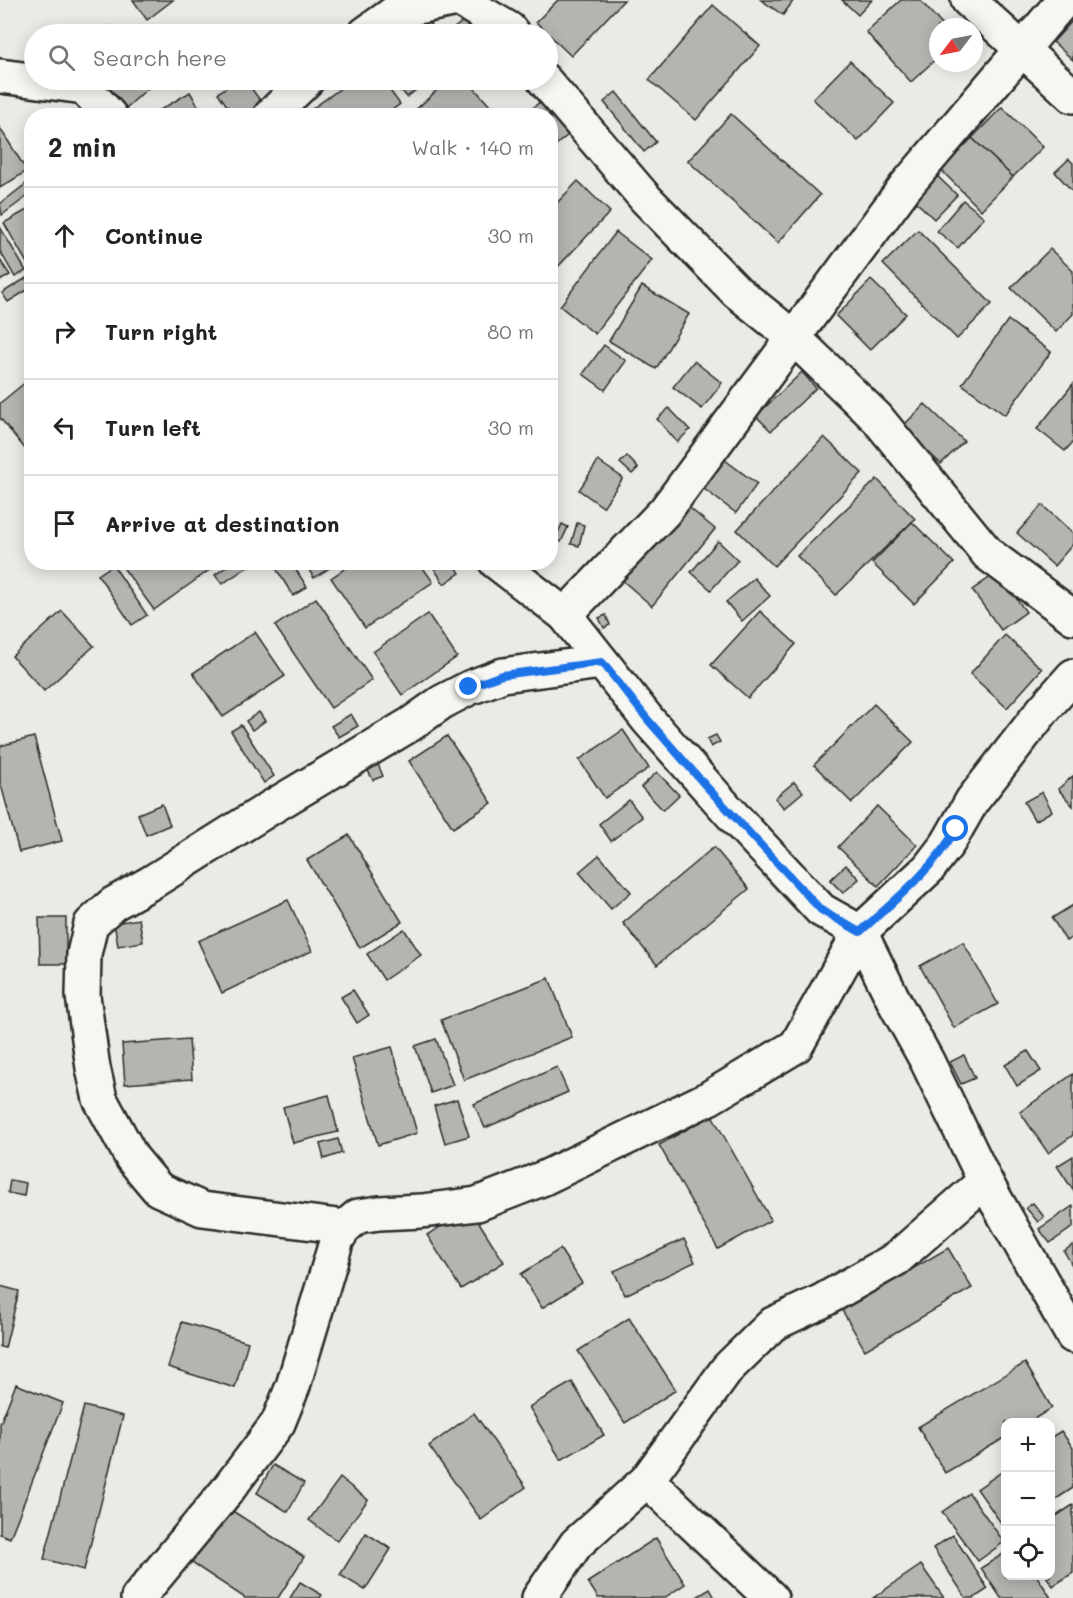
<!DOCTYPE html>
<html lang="en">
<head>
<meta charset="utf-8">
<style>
  body { margin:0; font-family:Mali,sans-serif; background:#f6f6f6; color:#222 }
  .controls { position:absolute; right:18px; bottom:18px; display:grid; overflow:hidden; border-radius:12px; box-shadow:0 3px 15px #0003 }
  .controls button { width:54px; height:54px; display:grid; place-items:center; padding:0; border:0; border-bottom:2px solid #e0e0e0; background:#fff; color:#222; font:30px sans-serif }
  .compass { position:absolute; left:929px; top:18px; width:54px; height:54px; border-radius:50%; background:#fff; box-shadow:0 3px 15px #0003; rotate:238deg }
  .stop { position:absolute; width:18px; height:18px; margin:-14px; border:4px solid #1a73e8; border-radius:50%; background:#fff }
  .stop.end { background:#1a73e8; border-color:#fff; box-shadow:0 2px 6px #0008 }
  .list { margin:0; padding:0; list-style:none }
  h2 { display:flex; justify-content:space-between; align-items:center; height:78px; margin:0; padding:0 24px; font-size:26px }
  h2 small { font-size:20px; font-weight:400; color:#767676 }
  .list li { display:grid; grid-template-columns:39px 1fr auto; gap:18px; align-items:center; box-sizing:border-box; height:96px; padding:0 24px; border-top:2px solid #e0e0e0 }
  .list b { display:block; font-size:22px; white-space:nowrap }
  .list em { font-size:20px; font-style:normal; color:#767676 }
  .icon { flex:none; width:33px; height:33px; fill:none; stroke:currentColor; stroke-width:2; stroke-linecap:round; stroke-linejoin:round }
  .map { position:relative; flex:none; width:1073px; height:1598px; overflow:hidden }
  .search { position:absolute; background:#fff; box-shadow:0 3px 15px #0003; left:24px; top:24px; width:534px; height:66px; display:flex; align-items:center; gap:15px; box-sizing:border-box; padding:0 21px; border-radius:33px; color:#767676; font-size:22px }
  .panel { position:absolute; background:#fff; box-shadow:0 3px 15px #0003; left:24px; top:108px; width:534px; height:462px; border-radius:24px }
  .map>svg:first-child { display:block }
  .building { fill:#b4b4b1; stroke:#2b2b2b; stroke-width:1.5 }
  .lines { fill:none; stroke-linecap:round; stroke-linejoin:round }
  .minor-casing { stroke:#2b2b2b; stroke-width:38 }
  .minor { stroke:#f6f6f2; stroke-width:33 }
  .route { stroke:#1a73e8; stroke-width:8 }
</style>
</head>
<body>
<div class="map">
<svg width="1073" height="1598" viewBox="0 0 1073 1598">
  <rect width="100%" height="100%" fill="#eaeae6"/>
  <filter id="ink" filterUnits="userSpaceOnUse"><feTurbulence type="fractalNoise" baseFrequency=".0167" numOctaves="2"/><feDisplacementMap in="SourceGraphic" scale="12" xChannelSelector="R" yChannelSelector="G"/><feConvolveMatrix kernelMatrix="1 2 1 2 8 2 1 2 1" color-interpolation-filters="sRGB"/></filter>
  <g filter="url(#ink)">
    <g class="building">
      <polygon points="133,0 173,0 147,20"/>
      <polygon points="558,0 624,0 571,56 536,22"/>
      <polygon points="761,0 794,0 783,15"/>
      <polygon points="842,0 872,0 858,15"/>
      <polygon points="901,0 920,0 944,27 938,27 938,57 911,82 866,32"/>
      <polygon points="713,5 760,46 696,120 649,80"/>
      <polygon points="471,15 488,34 451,34 449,32"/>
      <polygon points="1073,20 1073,60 1053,42"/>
      <polygon points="427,21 438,34 410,34"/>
      <polygon points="111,26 119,34 101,34"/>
      <polygon points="850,61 894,103 858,141 813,99"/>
      <polygon points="99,80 157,80 125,109"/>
      <polygon points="237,80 245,80 263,104 247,116 234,116 218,93"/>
      <polygon points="352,80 382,80 400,104 384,116 317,116 312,109"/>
      <polygon points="393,80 429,80 407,97"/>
      <polygon points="448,80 467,80 499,116 409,116"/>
      <polygon points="190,92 204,116 150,116"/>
      <polygon points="616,92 656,142 644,152 604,102"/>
      <polygon points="545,97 574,130 550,150 550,116 524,116"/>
      <polygon points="1002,107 1043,147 1013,177 972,138"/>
      <polygon points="731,114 820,195 778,243 688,161"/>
      <polygon points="0,128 27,171 0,188"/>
      <polygon points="972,138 1013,177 981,210 941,170"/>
      <polygon points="1069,159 1073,163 1073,192 1055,172"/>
      <polygon points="934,173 957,195 934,219 911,197"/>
      <polygon points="31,180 32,193 2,215 0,204"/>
      <polygon points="578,181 610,212 550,275 550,210"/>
      <polygon points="963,200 984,217 958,248 937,231"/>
      <polygon points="32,207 32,269 31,270 4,223"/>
      <polygon points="0,227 26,271 15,277 0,251"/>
      <polygon points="918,230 992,304 957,339 883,264"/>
      <polygon points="616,232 652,260 595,334 560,306"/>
      <polygon points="1050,249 1073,271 1073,314 1056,332 1011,288"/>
      <polygon points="0,260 10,275 0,281"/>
      <polygon points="31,275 32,287 8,302 2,293"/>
      <polygon points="871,280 906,314 870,350 836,316"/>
      <polygon points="642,286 689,314 656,369 609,341"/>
      <polygon points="1008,320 1051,352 1005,415 962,384"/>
      <polygon points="604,345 626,361 605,390 583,374"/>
      <polygon points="694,361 722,383 702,409 673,387"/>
      <polygon points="802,372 816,388 771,431 756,416"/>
      <polygon points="32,377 32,446 26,450 0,418 0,403"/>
      <polygon points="1073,384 1073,442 1065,451 1037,429"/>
      <polygon points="925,404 964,441 941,464 902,427"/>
      <polygon points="669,408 690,430 677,442 657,419"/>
      <polygon points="824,437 862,473 774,566 737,530"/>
      <polygon points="627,456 638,468 632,474 620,463"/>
      <polygon points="721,457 757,484 736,513 700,486"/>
      <polygon points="598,461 623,478 603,507 579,490"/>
      <polygon points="877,479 915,519 836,595 797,556"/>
      <polygon points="686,505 715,529 652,606 623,581"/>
      <polygon points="1042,505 1073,533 1073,544 1054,566 1017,533"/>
      <polygon points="550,517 557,520 550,536"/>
      <polygon points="912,522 954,563 914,604 872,563"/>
      <polygon points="577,523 584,525 579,546 571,544"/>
      <polygon points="562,524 568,527 561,542 555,539"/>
      <polygon points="718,541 738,560 711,590 691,572"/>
      <polygon points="119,562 213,562 215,566 154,610"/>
      <polygon points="233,562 246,562 249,566 222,584 215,575"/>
      <polygon points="272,562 291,562 307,587 293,596"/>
      <polygon points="304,562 339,562 314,578"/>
      <polygon points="355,562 419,562 433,582 365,628 331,578"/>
      <polygon points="430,562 453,562 460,573 444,584"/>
      <polygon points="113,565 147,615 132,625 98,575"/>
      <polygon points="998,572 1026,612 1001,630 972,590"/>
      <polygon points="754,578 770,596 742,621 726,602"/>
      <polygon points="316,598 372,680 331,708 275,626"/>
      <polygon points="62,611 94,646 44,691 12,656"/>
      <polygon points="760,611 796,644 748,698 711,665"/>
      <polygon points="428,614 457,657 402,695 373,652"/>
      <polygon points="606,615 610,625 604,628 599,618"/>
      <polygon points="255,632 285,676 223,717 193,673"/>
      <polygon points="1005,635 1042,669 1007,708 970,674"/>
      <polygon points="874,704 913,742 852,803 814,765"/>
      <polygon points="259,712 265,721 252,730 246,721"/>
      <polygon points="351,714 358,726 339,737 331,726"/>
      <polygon points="241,725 274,776 264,783 231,731"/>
      <polygon points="623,730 649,768 605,798 579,760"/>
      <polygon points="716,735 720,742 711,747 707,739"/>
      <polygon points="447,736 492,803 453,828 409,761"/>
      <polygon points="34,737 62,841 19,852 0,781 0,746"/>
      <polygon points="377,762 383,776 373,780 366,767"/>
      <polygon points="657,772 679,795 663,810 641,787"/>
      <polygon points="1073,776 1073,806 1058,789"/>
      <polygon points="794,782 803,792 784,808 775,798"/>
      <polygon points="1042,792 1052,811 1035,821 1024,802"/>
      <polygon points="629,800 642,817 611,841 599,824"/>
      <polygon points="162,804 170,825 146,835 138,814"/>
      <polygon points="877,806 917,845 878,886 838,847"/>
      <polygon points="349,835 402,922 360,948 307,860"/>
      <polygon points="714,847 749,889 657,965 623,923"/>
      <polygon points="599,855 631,892 611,909 579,872"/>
      <polygon points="846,865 859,879 843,893 830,880"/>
      <polygon points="288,900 312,951 222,993 198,941"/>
      <polygon points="1073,905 1073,937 1066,941 1052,918"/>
      <polygon points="39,918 66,918 66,964 40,964"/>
      <polygon points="139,919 143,942 118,946 114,923"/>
      <polygon points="404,929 421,955 384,980 367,954"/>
      <polygon points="963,942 998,1004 954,1028 920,966"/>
      <polygon points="549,978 572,1037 464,1080 441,1020"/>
      <polygon points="353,990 369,1015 357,1023 341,997"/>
      <polygon points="189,1039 192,1079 125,1084 122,1044"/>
      <polygon points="436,1039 453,1085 431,1093 415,1046"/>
      <polygon points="392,1047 417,1133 378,1145 352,1058"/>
      <polygon points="1028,1051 1041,1071 1017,1086 1005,1065"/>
      <polygon points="964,1055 975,1078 961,1084 950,1062"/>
      <polygon points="557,1067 568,1092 485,1128 474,1104"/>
      <polygon points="1073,1074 1073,1135 1048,1153 1020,1112"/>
      <polygon points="329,1095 338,1132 293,1143 283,1107"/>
      <polygon points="457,1099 469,1136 445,1143 434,1106"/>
      <polygon points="712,1115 771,1220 718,1249 659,1145"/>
      <polygon points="338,1139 342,1153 324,1159 320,1144"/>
      <polygon points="1073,1156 1073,1190 1057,1166"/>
      <polygon points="10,1180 26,1183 24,1196 8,1193"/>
      <polygon points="1033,1203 1044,1217 1038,1222 1026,1208"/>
      <polygon points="1073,1206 1073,1227 1050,1243 1039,1229"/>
      <polygon points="470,1208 504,1262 461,1289 427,1235"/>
      <polygon points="684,1239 695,1262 625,1295 614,1271"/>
      <polygon points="1073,1245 1073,1267 1064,1251"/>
      <polygon points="948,1248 972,1288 865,1350 842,1310"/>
      <polygon points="560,1249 582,1283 542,1308 521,1274"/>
      <polygon points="0,1286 19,1291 5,1348 0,1347"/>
      <polygon points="629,1318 676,1390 625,1423 578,1351"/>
      <polygon points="182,1322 248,1342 235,1388 168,1367"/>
      <polygon points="1025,1363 1052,1408 1029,1422 1006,1422 1006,1437 945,1473 918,1427"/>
      <polygon points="572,1382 604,1435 561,1460 529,1407"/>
      <polygon points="16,1384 63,1403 10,1538 0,1534 0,1424"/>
      <polygon points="84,1406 123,1416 84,1570 44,1559"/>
      <polygon points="474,1413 526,1487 481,1520 429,1446"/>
      <polygon points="1061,1431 1073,1448 1073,1488 1050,1503 1050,1438"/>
      <polygon points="273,1465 304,1483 288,1512 257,1493"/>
      <polygon points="1006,1469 1006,1530 977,1489"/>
      <polygon points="340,1478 368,1500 337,1541 309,1520"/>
      <polygon points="969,1493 1004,1542 978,1561 942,1512"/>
      <polygon points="1073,1505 1073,1573 1053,1586 1046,1576 1050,1576 1050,1520"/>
      <polygon points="228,1508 304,1557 278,1598 245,1598 192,1563"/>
      <polygon points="366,1533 391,1549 365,1590 340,1575"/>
      <polygon points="953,1535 988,1589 974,1598 966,1598 933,1548"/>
      <polygon points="656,1538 685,1584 664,1598 598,1598 588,1582"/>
      <polygon points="1006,1552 1006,1576 1037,1576 1051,1598 1001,1598 981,1568"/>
      <polygon points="921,1565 944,1598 873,1598"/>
      <polygon points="300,1582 322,1595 320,1598 290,1598"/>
      <polygon points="710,1589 715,1598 695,1598"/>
    </g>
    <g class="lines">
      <g class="minor-casing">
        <g id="minor">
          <polyline points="460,0 509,29 513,34"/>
          <polyline points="968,0 1073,96"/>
          <polyline points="365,34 397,11 452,0"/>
          <polyline points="0,76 84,87 110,116"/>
          <polyline points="544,80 646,199 737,292 793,337 877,418 988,554 1073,617"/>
          <polyline points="270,116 307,80"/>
          <polyline points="496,562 565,615 648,720 734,817 821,910 860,932 896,1005 927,1061 985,1181 1073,1336"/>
          <polyline points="565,615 665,511 905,187 1064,0"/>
          <polyline points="345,1227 202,1209 158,1189 132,1158 100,1099 93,1068 83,996 84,954 91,924 113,904 152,882 270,808 411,724 442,702 469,688 503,675 602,662"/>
          <polyline points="647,1480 771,1598"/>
          <polyline points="138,1598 226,1492 278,1423 293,1386 337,1239 345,1227 358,1216 379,1213 422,1211 477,1204 544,1178 709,1098 796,1046 860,932 928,869 948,843 972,801 1043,710 1073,676"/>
          <polyline points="539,1598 576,1544 647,1480 728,1368 773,1324 820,1302 896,1259 985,1181"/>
        </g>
      </g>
      <use href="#minor" class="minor"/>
    </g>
  </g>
  <g class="lines" filter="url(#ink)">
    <path class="route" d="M 469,687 L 502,675 L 602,662 L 648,720 L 705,785 L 821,910 L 860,932 C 895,900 932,871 956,829"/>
  </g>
</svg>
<div class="controls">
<button>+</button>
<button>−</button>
<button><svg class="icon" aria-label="locate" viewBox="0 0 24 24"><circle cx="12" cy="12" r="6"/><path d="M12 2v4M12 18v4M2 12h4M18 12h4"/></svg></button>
</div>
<svg class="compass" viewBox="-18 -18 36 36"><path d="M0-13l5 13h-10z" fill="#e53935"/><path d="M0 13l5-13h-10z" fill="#767676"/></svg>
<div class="stop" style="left:956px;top:829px"></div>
<div class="stop end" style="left:469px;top:687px"></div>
<div class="search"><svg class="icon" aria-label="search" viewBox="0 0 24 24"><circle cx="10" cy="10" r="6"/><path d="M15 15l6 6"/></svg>Search here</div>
<section class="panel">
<h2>2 min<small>Walk · 140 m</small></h2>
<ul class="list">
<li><svg class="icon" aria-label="ahead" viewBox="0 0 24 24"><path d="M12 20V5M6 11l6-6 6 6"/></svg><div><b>Continue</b></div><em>30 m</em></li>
<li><svg class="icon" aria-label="right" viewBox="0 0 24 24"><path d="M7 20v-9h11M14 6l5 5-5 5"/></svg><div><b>Turn right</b></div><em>80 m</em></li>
<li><svg class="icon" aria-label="left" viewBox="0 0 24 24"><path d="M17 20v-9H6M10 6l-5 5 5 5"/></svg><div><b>Turn left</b></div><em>30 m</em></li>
<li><svg class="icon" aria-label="arrive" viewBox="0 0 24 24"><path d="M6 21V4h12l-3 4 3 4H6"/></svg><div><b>Arrive at destination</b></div></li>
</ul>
</section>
</div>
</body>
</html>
